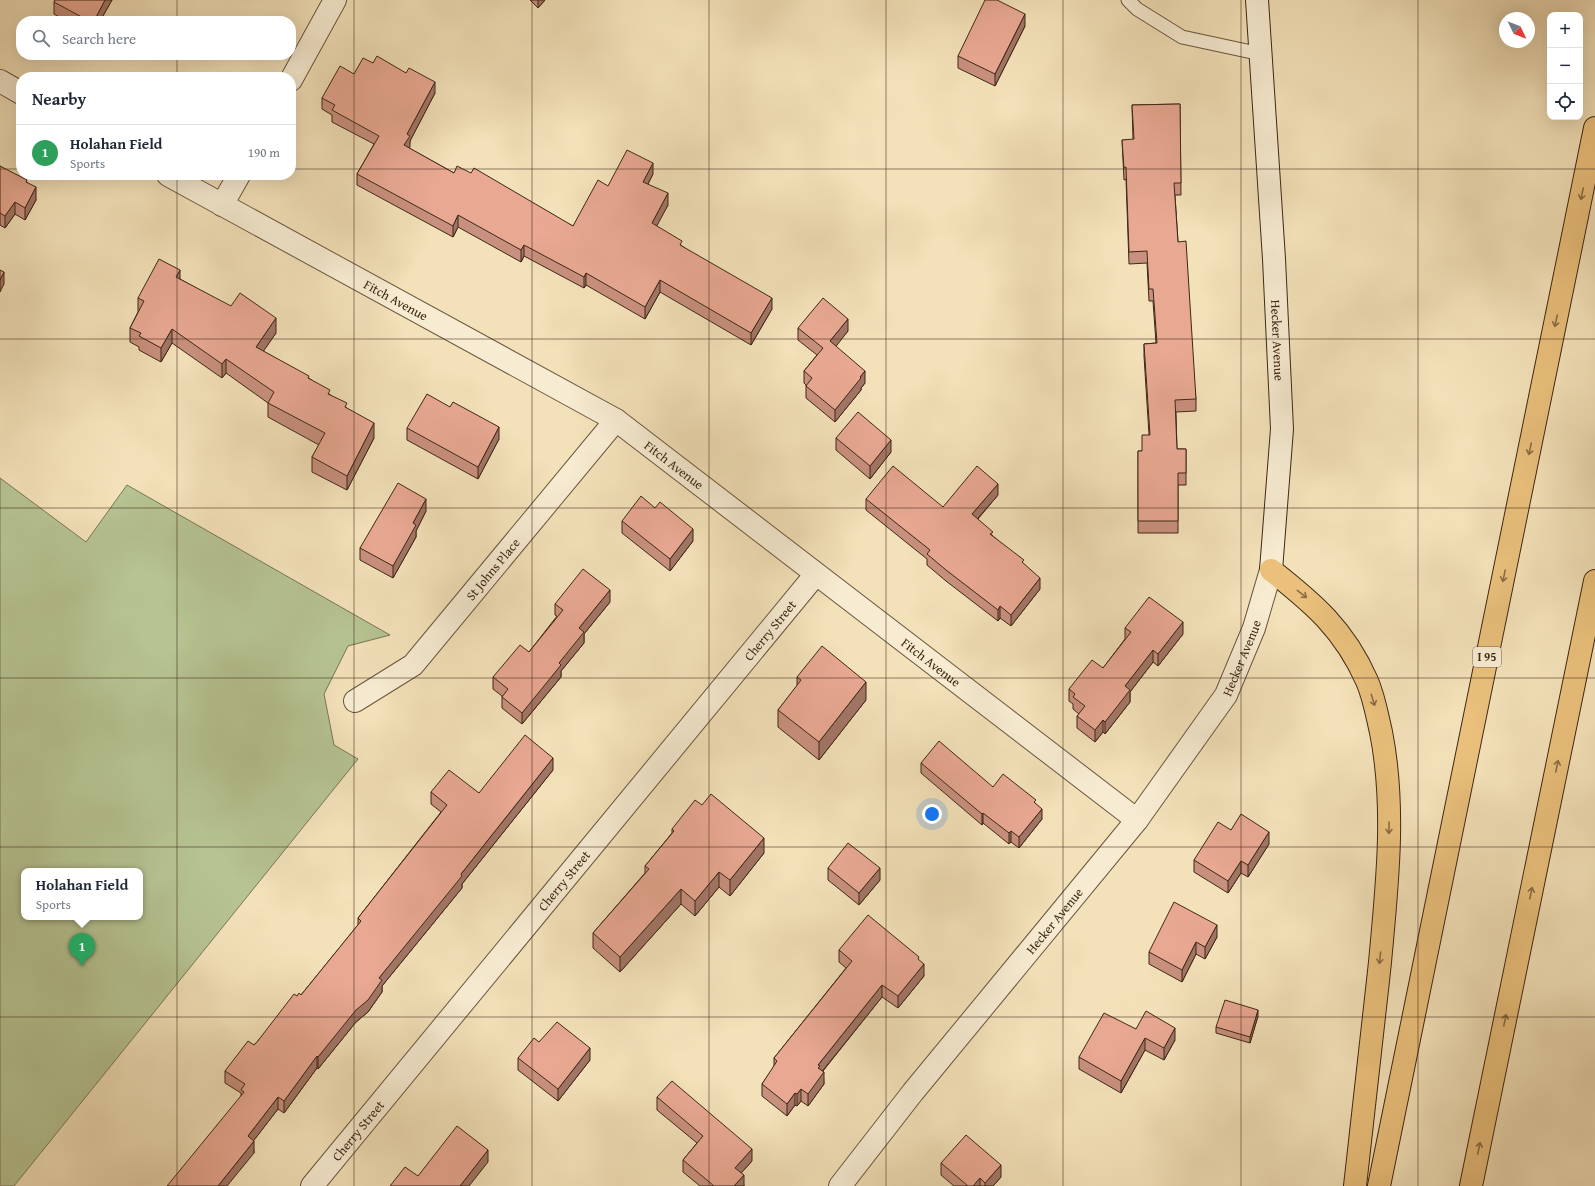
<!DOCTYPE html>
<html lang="en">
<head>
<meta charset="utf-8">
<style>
  body { margin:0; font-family:"Gentium Book Plus",serif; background:#f2f2f3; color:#1f2937 }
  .controls { position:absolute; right:12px; top:12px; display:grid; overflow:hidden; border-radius:8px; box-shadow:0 4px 16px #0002 }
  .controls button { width:36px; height:36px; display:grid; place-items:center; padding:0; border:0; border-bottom:1px solid #e0e1e3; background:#fff; color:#1f2937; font:20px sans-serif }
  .compass { position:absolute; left:1499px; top:12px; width:36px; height:36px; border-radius:50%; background:#fff; box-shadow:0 4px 16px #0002; rotate:133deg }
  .you { position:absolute; left:932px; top:814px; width:14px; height:14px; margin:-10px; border:3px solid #fff; border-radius:50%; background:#1a73e8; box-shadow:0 0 0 6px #1a73e833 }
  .badge { display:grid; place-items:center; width:26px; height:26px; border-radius:50%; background:#8f2418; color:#fff; font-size:13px; font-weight:700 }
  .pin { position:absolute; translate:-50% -33px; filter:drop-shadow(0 1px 2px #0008) }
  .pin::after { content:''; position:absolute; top:21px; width:14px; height:12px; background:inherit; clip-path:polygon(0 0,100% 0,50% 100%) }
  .popup { position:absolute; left:21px; top:868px; width:122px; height:52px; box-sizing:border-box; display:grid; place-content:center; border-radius:8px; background:#fff; filter:drop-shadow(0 1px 3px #0005); font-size:13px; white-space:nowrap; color:#747a83 }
  .popup b { font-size:15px; color:#1f2937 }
  .popup::after { content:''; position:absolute; left:50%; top:100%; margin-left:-8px; border:8px solid transparent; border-top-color:#fff }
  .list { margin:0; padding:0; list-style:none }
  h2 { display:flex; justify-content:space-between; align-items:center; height:52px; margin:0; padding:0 16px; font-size:17px }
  h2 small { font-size:13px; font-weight:400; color:#747a83 }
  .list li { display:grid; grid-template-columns:26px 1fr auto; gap:12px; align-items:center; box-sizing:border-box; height:56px; padding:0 16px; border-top:1px solid #e0e1e3 }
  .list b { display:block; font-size:15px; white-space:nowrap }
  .list p { margin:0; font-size:13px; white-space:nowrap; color:#747a83 }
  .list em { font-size:13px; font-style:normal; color:#747a83 }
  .icon { flex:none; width:22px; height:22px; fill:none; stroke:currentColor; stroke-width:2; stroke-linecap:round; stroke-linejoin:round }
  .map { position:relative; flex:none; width:1595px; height:1186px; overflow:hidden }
  .search { position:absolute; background:#fff; box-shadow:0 4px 16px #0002; left:16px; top:16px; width:280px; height:44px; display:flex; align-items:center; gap:10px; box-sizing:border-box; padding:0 14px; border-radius:16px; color:#747a83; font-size:15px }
  .panel { position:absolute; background:#fff; box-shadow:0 4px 16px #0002; left:16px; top:72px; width:280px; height:108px; border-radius:16px }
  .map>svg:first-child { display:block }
  .green { fill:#b6c392; stroke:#7a7554; fill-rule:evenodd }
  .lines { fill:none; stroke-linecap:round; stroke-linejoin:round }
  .service-casing { stroke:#6b563e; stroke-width:15 }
  .minor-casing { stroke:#6b563e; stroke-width:24 }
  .tertiary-casing { stroke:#6b563e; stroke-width:24 }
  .secondary-casing { stroke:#3e2715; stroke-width:24 }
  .motorway-casing { stroke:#3e2715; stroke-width:24 }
  .service { stroke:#f7ecd2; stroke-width:13 }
  .minor { stroke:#f7ecd2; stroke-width:22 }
  .tertiary { stroke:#f7ecd2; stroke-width:22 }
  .secondary { stroke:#f7ecd2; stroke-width:22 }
  .motorway { stroke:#eac07c; stroke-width:22 }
  .wall { fill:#c8907e; stroke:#3e2715 }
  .shaded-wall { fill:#a27666; stroke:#3e2715 }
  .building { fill:#e8a892; stroke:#3e2715 }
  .oneway { stroke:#8b6c43 }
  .grid { fill:none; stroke:#3e2715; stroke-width:1; stroke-opacity:0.55 }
  .labels { text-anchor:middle; stroke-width:3.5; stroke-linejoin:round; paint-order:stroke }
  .shield { fill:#f7ecd2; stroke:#76624e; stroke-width:1 }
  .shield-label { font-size:12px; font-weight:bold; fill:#3e2715 }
  .street-label { font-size:13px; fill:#3e2715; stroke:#f7ecd2 }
</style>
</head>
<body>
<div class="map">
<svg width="1595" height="1186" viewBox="0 0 1595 1186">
  <rect width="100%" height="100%" fill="#f3e1b9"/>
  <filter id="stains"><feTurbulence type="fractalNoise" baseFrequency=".005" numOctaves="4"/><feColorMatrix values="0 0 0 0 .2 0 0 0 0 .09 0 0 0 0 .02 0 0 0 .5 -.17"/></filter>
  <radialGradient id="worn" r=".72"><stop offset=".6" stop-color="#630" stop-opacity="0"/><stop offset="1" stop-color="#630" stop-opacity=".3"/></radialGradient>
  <path class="green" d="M 0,478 L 86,542 L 127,485 L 390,635 L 348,646 L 324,694 L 334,745 L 358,759 L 14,1186 L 0,1186 ZM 24,871 L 140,871 L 140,917 L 24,917 Z"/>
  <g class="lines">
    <g class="service-casing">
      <polyline id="service" points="1128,0 1137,9 1182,37 1261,54"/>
    </g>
    <g class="minor-casing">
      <g id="minor">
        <polyline points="291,80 335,0"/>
        <polyline points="0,81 21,93"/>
        <path id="s1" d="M 168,175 L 616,420 L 1137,820"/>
        <polyline points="222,205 239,175"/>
        <path id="s2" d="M 355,701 L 413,665 L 616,420"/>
        <path id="s3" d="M 312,1186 L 816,574"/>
      </g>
    </g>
    <g class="tertiary-casing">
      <g id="tertiary">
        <path id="s4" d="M 840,1186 L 913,1092 L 1137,820 L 1226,695 L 1254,628 L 1271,570"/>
      </g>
    </g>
    <g class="secondary-casing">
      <g id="secondary">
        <path id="s5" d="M 1257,0 L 1274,259 L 1282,429 L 1271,570"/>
      </g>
    </g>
    <g class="motorway-casing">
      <g id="motorway">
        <path d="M 1271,570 C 1314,604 1344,629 1367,681 C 1374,697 1377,715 1381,732 C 1396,808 1387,886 1380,962 C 1372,1037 1363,1112 1355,1186"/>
        <polyline points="1379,1186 1595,128"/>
        <polyline points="1471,1186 1595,581"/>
      </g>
    </g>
    <use href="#service" class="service"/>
    <use href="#minor" class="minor"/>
    <use href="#tertiary" class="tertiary"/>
    <use href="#secondary" class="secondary"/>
    <use href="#motorway" class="motorway"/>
  </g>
  <g class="wall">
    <polygon points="55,0 112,0 100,21 66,21 54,14 54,2"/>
    <polygon points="530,0 545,0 538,8"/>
    <polygon points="1025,26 995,86 958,68 958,56"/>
    <polygon points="373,63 435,93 410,141 409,148 454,173 573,226 608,186 653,174 648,184 668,205 656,226 682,246 772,309 751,345 660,292 645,319 586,285 584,288 524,256 521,262 458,227 453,237 357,185 357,174 374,144 332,122 332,115 322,109 322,98 354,74"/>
    <polygon points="1180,104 1181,195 1175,195 1178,242 1196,399 1196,411 1176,412 1177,449 1186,449 1186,485 1178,485 1178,533 1138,533 1138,451 1142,451 1149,435 1144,356 1144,344 1156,343 1153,301 1149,301 1147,263 1129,264 1126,179 1124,180 1122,140 1133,140 1132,105"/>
    <polygon points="0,166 27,182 36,200 25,220 15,214 5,228 0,225"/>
    <polygon points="180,279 276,333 263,351 309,378 347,408 374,438 347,490 312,472 312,457 319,445 268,417 268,403 226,373 222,378 172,343 161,362 139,350 139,347 130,342 130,328 138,312 138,298"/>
    <polygon points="798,328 848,331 835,346 865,383 861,388 861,390 835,422 806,398 806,385 804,383 804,371 817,355 798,340"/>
    <polygon points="407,428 499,439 478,479 407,440"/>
    <polygon points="836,438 891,452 870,479 836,450"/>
    <polygon points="998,495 978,519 993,536 1024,564 1040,589 1011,626 1000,618 998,621 946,581 927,565 927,559 866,510 866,499 943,507"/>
    <polygon points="426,511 416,531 416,537 393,578 360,560 360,548"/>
    <polygon points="622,521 693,541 670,571 622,533"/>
    <polygon points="610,602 584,634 584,643 561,671 561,677 522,724 502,708 502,696 493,689 493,677 529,652 557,616 555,615 555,604"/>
    <polygon points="1125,628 1183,634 1158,666 1153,662 1130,692 1130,702 1105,734 1103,732 1095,742 1077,728 1077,716 1079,714 1073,709 1073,704 1069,701 1069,689 1103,668 1125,639"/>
    <polygon points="797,677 866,700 819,760 778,727 778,710 797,686"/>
    <polygon points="921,763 993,787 1036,804 1042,819 1019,848 1011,842 1009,844 983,823 982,825 921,773"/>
    <polygon points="553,770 462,884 462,888 382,986 382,992 368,1012 356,1022 318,1069 317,1068 284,1113 278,1109 253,1141 254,1153 241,1096 241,1093 225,1083 225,1071 257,1042 297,996 301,995 358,925 358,918 441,812 431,804 431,792 479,793"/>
    <polygon points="672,829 764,853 730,896 719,887 695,916 681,904 620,972 593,948 593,933 645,873 645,866 672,833"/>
    <polygon points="1231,830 1269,844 1248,877 1241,873 1228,893 1194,872 1194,860"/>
    <polygon points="828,868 880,880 859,905 828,880"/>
    <polygon points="1217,937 1205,959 1196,954 1182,982 1149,964 1149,952"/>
    <polygon points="839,950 919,960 924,976 898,1008 882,997 823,1071 824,1084 808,1106 801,1101 797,1106 795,1105 787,1116 762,1096 762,1084 774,1067 774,1058 846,968 839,962"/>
    <polygon points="1258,1016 1250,1043 1216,1033 1216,1027"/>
    <polygon points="1136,1029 1175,1040 1164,1060 1145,1050 1121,1093 1079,1069 1079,1057"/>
    <polygon points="539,1042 590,1060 558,1101 518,1070 518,1058"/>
    <polygon points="657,1097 752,1161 741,1173 744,1186 700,1186 683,1172 683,1160 697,1143 657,1110"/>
    <polygon points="941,1163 1001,1177 993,1186 954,1186 941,1175"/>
  </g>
  <g class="shaded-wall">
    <polygon points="105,0 112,0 100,21 94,21"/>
    <polygon points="538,0 545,0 538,8"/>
    <polygon points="1025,14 1025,26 995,86 995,74"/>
    <polygon points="435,82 435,93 410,141 410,147 404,156 404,145 407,134"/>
    <polygon points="653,163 653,174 643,193 643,182"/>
    <polygon points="36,187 36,200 25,220 25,208"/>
    <polygon points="668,193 668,205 652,235 652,223"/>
    <polygon points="15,202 15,214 5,228 5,216"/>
    <polygon points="458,215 458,227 453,237 453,226"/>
    <polygon points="524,245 524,256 521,262 521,250"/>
    <polygon points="180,270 180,284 176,277"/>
    <polygon points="4,272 4,284 0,292 0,280"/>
    <polygon points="586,273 586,285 584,288 584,277"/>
    <polygon points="660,280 660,292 645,319 645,307"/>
    <polygon points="772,298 772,309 751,345 751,333"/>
    <polygon points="276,318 276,333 256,362 256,347"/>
    <polygon points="848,319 848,331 830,354 830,341"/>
    <polygon points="172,329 172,343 161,362 161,348"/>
    <polygon points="226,359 226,373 222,378 222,364"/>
    <polygon points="865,371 865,383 861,388 861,390 835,422 835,410"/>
    <polygon points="374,423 374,438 347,490 347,476"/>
    <polygon points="499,427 499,439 478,479 478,467"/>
    <polygon points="891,440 891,452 870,479 870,466"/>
    <polygon points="998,484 998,495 972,525 972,514"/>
    <polygon points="426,499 426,511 416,531 416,537 393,578 393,566 413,523"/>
    <polygon points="693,529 693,541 670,571 670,559"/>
    <polygon points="1040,578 1040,589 1011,626 1011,615"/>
    <polygon points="610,590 610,602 584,634 584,643 561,671 561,677 522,724 522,713 559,663 579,628"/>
    <polygon points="1000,606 1000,618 998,621 998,610"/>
    <polygon points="1183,622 1183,634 1158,666 1158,654"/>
    <polygon points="1153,650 1153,662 1130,692 1130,702 1105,734 1105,722 1125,686"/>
    <polygon points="866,682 866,700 819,760 819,742"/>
    <polygon points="1103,720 1103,732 1095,742 1095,730"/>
    <polygon points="553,758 553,770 462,884 462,888 382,986 382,992 368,1012 356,1022 318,1069 318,1057 379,978 461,874"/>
    <polygon points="1042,809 1042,819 1019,848 1019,837"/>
    <polygon points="983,813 983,823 982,825 982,814"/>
    <polygon points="1011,831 1011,842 1009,844 1009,833"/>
    <polygon points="1269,832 1269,844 1248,877 1248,865"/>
    <polygon points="764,838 764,853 730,896 730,880"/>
    <polygon points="1241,861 1241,873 1228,893 1228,881"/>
    <polygon points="880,868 880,880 859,905 859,893"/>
    <polygon points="719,872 719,887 695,916 695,901"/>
    <polygon points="681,889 681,904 620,972 620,957"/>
    <polygon points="1217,925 1217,937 1205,959 1205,947"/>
    <polygon points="1196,942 1196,954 1182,982 1182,970"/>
    <polygon points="924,964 924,976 898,1008 898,996"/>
    <polygon points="882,985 882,997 820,1074 824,1072 824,1084 808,1106 808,1094 818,1065"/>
    <polygon points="1258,1010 1258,1016 1250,1043 1250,1037"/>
    <polygon points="1175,1028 1175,1040 1164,1060 1164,1048"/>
    <polygon points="1145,1038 1145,1050 1121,1093 1121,1081"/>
    <polygon points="590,1048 590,1060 558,1101 558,1089"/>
    <polygon points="317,1056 317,1068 284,1113 284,1101"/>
    <polygon points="801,1089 801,1101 797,1106 797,1094"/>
    <polygon points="795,1093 795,1105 787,1116 787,1104"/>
    <polygon points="278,1097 278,1109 248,1148 248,1136"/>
    <polygon points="254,1141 254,1153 227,1186 218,1186"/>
    <polygon points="752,1149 752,1161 735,1180 735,1168"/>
    <polygon points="488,1150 488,1162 469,1186 460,1186"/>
    <polygon points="1001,1165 1001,1177 993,1186 985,1186 985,1183"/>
    <polygon points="744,1175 744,1186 734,1186"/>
    <polygon points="980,1178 980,1186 973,1186"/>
  </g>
  <g class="building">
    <polygon points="55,0 105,0 94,21 89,21 54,2"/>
    <polygon points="985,0 997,0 1025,14 995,74 958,56"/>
    <polygon points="377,56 406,73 409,68 435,82 407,134 410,136 404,145 454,173 457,166 471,173 474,168 573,226 598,180 608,186 627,150 653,163 643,182 668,193 652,223 682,241 680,245 772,298 751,333 660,280 645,307 586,273 584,277 524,245 521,250 458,215 453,226 357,174 379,136 332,110 335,105 322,98 340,66 354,74 363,58 373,63"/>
    <polygon points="1180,104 1181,183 1174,183 1178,242 1186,241 1196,399 1175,400 1177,449 1186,449 1186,473 1178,473 1178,521 1138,521 1138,451 1142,451 1142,435 1150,435 1144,344 1157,343 1153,289 1149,289 1147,251 1129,252 1126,167 1124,168 1122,140 1134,139 1132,105"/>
    <polygon points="0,166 27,180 26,182 36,187 25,208 15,202 5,216 0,213"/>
    <polygon points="159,259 180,270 176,277 231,306 240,293 276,318 256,347 309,376 308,378 330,390 328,394 347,403 345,407 374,423 347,476 312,457 325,433 268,403 274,392 226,359 222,364 172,329 161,348 139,336 141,333 130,328 144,301 138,298"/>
    <polygon points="0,270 4,272 0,280"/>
    <polygon points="823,298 848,319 830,341 865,371 860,377 861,378 835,410 806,386 812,378 804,371 823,348 798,328"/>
    <polygon points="427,394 450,407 453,402 499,427 478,467 407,428"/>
    <polygon points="858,412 891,440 870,466 836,438"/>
    <polygon points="893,466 943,507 977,466 998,484 972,514 993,532 990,534 1024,560 1022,562 1040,578 1011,615 1000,606 998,610 946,570 927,554 930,550 866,499"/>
    <polygon points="398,483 426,499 413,523 416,525 393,566 360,548"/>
    <polygon points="641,496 655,508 660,502 693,529 670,559 622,521"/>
    <polygon points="583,569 610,590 579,628 584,632 559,663 561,665 522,713 502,697 508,689 493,677 520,645 529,652 563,610 555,604"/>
    <polygon points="1149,597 1183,622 1158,654 1153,650 1125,686 1130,690 1105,722 1103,720 1095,730 1077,716 1085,706 1073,697 1075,694 1069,689 1092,660 1103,668 1131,632 1125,628"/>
    <polygon points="822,646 866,682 819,742 778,710 801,680 797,677"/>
    <polygon points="525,735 553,758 461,874 462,876 379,978 382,980 368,1000 356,1010 318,1057 317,1056 284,1101 278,1097 248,1136 254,1141 218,1186 167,1186 244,1092 241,1090 245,1084 225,1071 248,1041 254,1045 257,1042 294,994 297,996 299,993 301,995 361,921 358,918 447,805 431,792 449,770 479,793"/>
    <polygon points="939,741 993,787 1003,774 1036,800 1034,802 1042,809 1019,837 1011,831 1009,833 983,813 982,814 921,763"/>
    <polygon points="711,794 764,838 730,880 719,872 695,901 681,889 620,957 593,933 649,869 645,866 674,831 672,829 695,800 702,805"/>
    <polygon points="1241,814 1269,832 1248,865 1241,861 1228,881 1194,860 1218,822 1231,830"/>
    <polygon points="848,843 880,868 859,893 828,868"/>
    <polygon points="1174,902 1217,925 1205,947 1196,942 1182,970 1149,952"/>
    <polygon points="868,915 919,957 918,959 924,964 898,996 882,985 818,1065 820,1066 818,1068 824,1072 808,1094 801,1089 797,1094 795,1093 787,1104 762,1084 777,1061 774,1058 852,961 839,950"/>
    <polygon points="1225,1000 1258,1010 1250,1037 1216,1027"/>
    <polygon points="1146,1011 1175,1028 1164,1048 1145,1038 1121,1081 1079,1057 1104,1013 1136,1029"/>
    <polygon points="557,1022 590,1048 558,1089 518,1058 534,1038 539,1042"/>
    <polygon points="672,1081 752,1149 735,1168 744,1175 734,1186 714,1186 683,1160 703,1136 657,1097"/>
    <polygon points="457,1126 488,1150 460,1186 390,1186 405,1167 418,1176"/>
    <polygon points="966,1135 1001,1165 985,1183 980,1178 973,1186 968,1186 941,1163"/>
  </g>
  <defs><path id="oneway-shaft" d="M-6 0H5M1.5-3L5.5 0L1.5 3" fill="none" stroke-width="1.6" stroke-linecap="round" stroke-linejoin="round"/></defs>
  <g class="oneway">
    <use href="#oneway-shaft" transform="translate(1582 194) rotate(102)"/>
    <use href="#oneway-shaft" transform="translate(1556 321) rotate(102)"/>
    <use href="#oneway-shaft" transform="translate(1530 449) rotate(102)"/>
    <use href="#oneway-shaft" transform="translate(1504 576) rotate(102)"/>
    <use href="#oneway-shaft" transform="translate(1302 594) rotate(38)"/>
    <use href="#oneway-shaft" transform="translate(1373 700) rotate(73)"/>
    <use href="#oneway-shaft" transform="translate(1557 766) rotate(-78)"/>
    <use href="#oneway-shaft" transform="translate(1389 828) rotate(91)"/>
    <use href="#oneway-shaft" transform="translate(1531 893) rotate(-78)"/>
    <use href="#oneway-shaft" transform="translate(1380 958) rotate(96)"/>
    <use href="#oneway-shaft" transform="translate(1505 1020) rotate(-78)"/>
    <use href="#oneway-shaft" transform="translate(1479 1148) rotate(-78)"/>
  </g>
  <path class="grid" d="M 177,0 L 177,21M 354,0 L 354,1186M 532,0 L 532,1186M 709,0 L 709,1186M 886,0 L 886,1186M 1063,0 L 1063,1186M 1241,0 L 1241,1186M 1418,0 L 1418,1186M 177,55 L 177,77M 0,169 L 21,169M 291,169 L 1595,169M 177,175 L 177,1186M 0,339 L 1595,339M 0,508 L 1595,508M 0,678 L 1595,678M 0,847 L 1595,847M 0,1017 L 1595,1017"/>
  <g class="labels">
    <rect class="shield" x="1473" y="647" width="28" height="20" rx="3"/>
    <g class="shield-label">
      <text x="1487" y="661">I 95</text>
    </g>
    <g class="street-label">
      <text dy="5" stroke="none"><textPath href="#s1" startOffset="260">Fitch Avenue</textPath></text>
      <text dy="5" stroke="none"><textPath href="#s5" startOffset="341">Hecker Avenue</textPath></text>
      <text dy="5" stroke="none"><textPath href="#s1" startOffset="584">Fitch Avenue</textPath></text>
      <text dy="5" stroke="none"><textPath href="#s2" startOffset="193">St Johns Place</textPath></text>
      <text dy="5" stroke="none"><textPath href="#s3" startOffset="720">Cherry Street</textPath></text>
      <text dy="5" stroke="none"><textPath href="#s4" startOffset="665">Hecker Avenue</textPath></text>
      <text dy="5" stroke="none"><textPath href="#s1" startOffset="908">Fitch Avenue</textPath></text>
      <text dy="5" stroke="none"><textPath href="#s3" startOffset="396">Cherry Street</textPath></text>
      <text dy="5" stroke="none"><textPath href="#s4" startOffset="341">Hecker Avenue</textPath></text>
      <text dy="5" stroke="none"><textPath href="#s3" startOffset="72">Cherry Street</textPath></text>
    </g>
  </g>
  <rect width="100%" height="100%" filter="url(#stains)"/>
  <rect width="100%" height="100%" fill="url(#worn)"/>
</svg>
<div class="controls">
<button>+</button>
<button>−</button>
<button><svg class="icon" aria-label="locate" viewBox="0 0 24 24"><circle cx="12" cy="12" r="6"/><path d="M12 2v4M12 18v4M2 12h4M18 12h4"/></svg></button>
</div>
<svg class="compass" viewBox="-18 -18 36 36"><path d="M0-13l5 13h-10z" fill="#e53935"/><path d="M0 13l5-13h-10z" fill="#747a83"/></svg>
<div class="you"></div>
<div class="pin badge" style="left:82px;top:966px;background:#2e9e5b">1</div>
<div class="popup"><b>Holahan Field</b>Sports</div>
<div class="search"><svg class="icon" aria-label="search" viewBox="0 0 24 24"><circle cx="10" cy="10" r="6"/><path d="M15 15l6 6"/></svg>Search here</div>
<section class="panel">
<h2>Nearby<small></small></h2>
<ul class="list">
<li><span class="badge" style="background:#2e9e5b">1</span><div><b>Holahan Field</b><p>Sports</p></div><em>190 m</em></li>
</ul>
</section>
</div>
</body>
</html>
